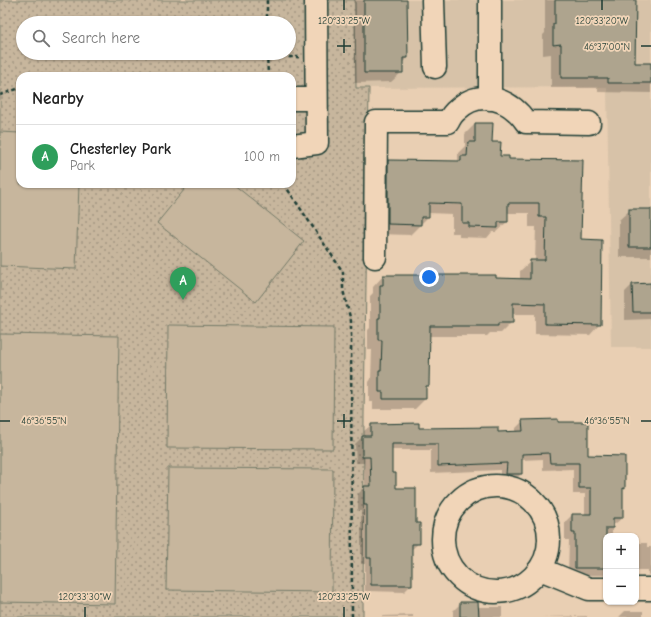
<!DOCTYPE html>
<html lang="en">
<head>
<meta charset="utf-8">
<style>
  body { margin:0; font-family:"Comic Neue",sans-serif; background:#f2f2f2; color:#222 }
  .controls { position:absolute; right:12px; bottom:12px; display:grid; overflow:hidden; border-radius:8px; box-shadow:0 1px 3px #0004 }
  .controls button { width:36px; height:36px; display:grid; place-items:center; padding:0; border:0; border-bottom:1px solid #e0e0e0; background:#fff; color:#222; font:20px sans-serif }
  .you { position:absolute; left:429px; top:277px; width:14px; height:14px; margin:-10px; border:3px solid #fff; border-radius:50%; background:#1a73e8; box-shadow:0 0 0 6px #1a73e833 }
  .badge { display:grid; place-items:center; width:26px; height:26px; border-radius:50%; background:#1a73e8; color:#fff; font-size:13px; font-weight:700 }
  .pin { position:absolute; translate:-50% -33px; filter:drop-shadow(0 1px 2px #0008) }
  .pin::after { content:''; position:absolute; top:21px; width:14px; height:12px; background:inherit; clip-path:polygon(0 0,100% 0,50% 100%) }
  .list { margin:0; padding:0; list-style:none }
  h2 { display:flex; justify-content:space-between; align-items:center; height:52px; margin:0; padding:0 16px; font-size:17px }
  h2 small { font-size:13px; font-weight:400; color:#767676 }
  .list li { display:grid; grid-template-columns:26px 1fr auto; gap:12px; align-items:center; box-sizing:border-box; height:64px; padding:0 16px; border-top:1px solid #e0e0e0 }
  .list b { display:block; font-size:15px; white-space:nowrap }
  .list p { margin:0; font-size:13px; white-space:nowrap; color:#767676 }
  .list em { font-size:13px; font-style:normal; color:#767676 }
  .icon { flex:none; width:22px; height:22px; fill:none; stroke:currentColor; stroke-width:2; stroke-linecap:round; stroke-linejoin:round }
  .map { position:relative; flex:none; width:651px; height:617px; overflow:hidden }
  .search { position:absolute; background:#fff; box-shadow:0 1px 3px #0004; left:16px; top:16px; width:280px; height:44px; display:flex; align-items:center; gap:10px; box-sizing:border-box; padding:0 14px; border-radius:22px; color:#767676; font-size:15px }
  .panel { position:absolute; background:#fff; box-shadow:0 1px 3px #0004; left:16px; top:72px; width:280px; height:116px; border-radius:12px }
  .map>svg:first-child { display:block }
  .built { fill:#d7c2a8 }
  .grass { fill:url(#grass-dots); stroke:#737a68; fill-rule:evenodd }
  .pitch { fill:#c7b69d; stroke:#737a68 }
  .shadow { fill:#0003 }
  .building { fill:#aea48e; stroke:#1f3d34 }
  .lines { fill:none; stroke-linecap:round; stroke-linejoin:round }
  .minor-casing { stroke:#1f3d34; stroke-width:25 }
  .path { stroke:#1f3d34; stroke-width:2.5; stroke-dasharray:4 3; stroke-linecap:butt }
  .minor { stroke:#f1d5b8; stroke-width:22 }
  .ticks { fill:none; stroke:#1f3d34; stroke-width:1.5 }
  .ticks-label { font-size:10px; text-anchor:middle; fill:#1f3d34; stroke:#f1d5b8; stroke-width:3.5; stroke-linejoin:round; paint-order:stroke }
</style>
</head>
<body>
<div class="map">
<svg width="651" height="617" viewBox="0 0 651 617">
  <defs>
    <pattern id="grass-dots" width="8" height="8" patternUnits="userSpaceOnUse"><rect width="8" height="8" fill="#c7b69d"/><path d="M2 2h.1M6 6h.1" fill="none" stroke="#a19581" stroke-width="1.8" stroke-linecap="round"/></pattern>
  </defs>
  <rect width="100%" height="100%" fill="#e9cfb3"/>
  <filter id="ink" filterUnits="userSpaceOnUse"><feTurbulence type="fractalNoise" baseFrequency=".025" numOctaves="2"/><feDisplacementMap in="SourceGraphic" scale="8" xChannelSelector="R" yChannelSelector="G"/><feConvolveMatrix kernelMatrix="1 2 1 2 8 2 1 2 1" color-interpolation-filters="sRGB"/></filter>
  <g filter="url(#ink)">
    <polygon class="built" points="355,0 651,0 651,347 611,347 607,87 356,88"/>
    <path class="grass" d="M 0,0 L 355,0 L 356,88 L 369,88 L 364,415 L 363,617 L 0,617 ZM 23,23 L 289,23 L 289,53 L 23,53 ZM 20,76 L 292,76 L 292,184 L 20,184 Z"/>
    <g class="pitch">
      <polygon points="0,132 20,133 20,184 79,184 76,269 0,266"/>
      <polygon points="189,184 233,184 304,241 256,302 157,223"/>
      <polygon points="168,325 334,327 333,449 167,448"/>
      <polygon points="0,334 119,336 115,604 0,602"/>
      <polygon points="168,468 333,469 332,592 166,590"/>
    </g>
    <g class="shadow">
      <polygon points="354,0 406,0 407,58 402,63 402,72 391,82 355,83"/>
      <polygon points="545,0 635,0 634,64 651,64 651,93 598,92 598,88 551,88 551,54 543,55 543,35 545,33"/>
      <polygon points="475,124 491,143 499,157 508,160 580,240 600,324 590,335 535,334 535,314 512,314 512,322 501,333 490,333 487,336 428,336 428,385 425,388 425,399 415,409 373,409 373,402 369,402 369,382 371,379 372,350 368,350 368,330 370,328 370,296 373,293 373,287 383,276 520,279 520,271 531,261 535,261 536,227 529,227 529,213 507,213 507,222 496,232 492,232 487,238 459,237 459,233 452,233 452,214 428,213 428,217 410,235 378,234 378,171 389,161 456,162 458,161 458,153 465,146 465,134"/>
      <polygon points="630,210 651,210 651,257 619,257 619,220"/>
      <polygon points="633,284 651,284 651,319 625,320 625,292"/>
      <polygon points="523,421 557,423 587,456 624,488 622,490 622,518 615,524 612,524 612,536 606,536 606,575 568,575 569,540 565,540 565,522 572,515 585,515 585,494 573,494 573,469 543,470 543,459 521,460 521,474 514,481 500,480 500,470 431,473 431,450 391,450 391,474 395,489 415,524 419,543 411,550 411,585 404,592 365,591 365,564 361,564 361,511 358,511 358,494 365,487 364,463 356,463 355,444 362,437 364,437 364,431 371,425 418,429 497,433 516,432 516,428"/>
      <polygon points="636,543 647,543 647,547 651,547 651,574 648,575 648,570 636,570"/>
      <polygon points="461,603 477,607 502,607 502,617 453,617 453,611"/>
      <polygon points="625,611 643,611 643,617 619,617"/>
      <polygon points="413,615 413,617 382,617 384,616"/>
      <polygon points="587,616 587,617 541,617"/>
    </g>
    <g class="building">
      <polygon points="364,0 407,0 408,58 403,58 403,73 364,73"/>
      <polygon points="555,0 636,0 635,63 651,63 651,83 608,83 608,78 561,78 561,44 553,45 553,24 555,24"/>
      <polygon points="475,123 493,123 492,142 501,142 500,156 509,156 509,159 583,160 581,239 602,240 601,325 545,324 545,304 513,303 513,323 498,323 498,326 430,326 429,386 426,386 426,399 383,399 383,392 379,392 379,370 381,370 382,340 378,340 378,318 380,318 380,285 383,285 383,275 496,275 496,278 530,279 530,260 545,260 546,217 539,217 539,203 508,203 508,222 498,222 498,228 469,227 469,223 462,223 462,204 429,203 429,217 421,217 421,225 388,224 388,160 461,161 461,156 467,156 468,142 475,142"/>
      <rect x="629" y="209" width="22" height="38"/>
      <polygon points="651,283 651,312 633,312 632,284"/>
      <polygon points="558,419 558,422 588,422 588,455 625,456 625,489 623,488 623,518 613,518 613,528 606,528 606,568 575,568 575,533 572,533 572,514 591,514 591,488 579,488 579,463 550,463 549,453 522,454 522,474 506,474 507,463 438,466 438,444 392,444 392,473 396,473 396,488 416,488 416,523 420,523 420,544 412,544 412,585 371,585 371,558 367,558 367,505 364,505 364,486 371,486 370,457 362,457 362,436 371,436 371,424 419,423 419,428 498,427 498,432 523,431 522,420"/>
      <polygon points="460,602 478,602 479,617 460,617"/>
    </g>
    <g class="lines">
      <g class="minor-casing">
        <g id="minor">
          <polyline points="433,0 435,67"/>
          <polyline points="292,99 316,99"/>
          <polyline points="490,99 490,0"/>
          <polyline points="292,146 317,143 316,0"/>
          <path d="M 375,257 L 376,122 L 448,122 C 450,118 453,113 457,110 C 480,88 510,99 526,122 L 589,123"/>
          <circle cx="496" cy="539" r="53"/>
          <polyline points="540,569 589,589 606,589"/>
          <polyline points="636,589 651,589"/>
        </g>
      </g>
      <g class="path">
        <polyline points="267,0 267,23"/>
        <polyline points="267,53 268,76"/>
        <polyline points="283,53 289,57 299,57"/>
        <polyline points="0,95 20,88"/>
        <polyline points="284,184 343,272 343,290 351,321 352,617"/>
      </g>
      <use href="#minor" class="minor"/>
    </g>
  </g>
  <path class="ticks" d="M 344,0 L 344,10M 602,0 L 602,10M 344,39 L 344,53M 337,46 L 351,46M 641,46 L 651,46M 344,414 L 344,428M 0,421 L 10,421M 337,421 L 351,421M 641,421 L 651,421M 85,607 L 85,617M 344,607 L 344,617"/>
  <g class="ticks-label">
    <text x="344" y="24">120°33'25"W</text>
    <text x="602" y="24">120°33'20"W</text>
    <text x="607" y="50">46°37'00"N</text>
    <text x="44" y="424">46°36'55"N</text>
    <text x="607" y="424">46°36'55"N</text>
    <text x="85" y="600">120°33'30"W</text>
    <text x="344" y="600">120°33'25"W</text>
  </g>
</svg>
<div class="controls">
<button>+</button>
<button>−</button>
</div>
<div class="you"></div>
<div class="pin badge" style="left:183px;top:300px;background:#2e9e5b">A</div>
<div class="search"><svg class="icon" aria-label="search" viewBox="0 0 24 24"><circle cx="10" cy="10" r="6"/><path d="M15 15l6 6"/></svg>Search here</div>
<section class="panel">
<h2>Nearby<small></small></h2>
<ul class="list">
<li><span class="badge" style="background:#2e9e5b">A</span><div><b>Chesterley Park</b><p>Park</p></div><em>100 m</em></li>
</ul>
</section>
</div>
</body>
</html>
